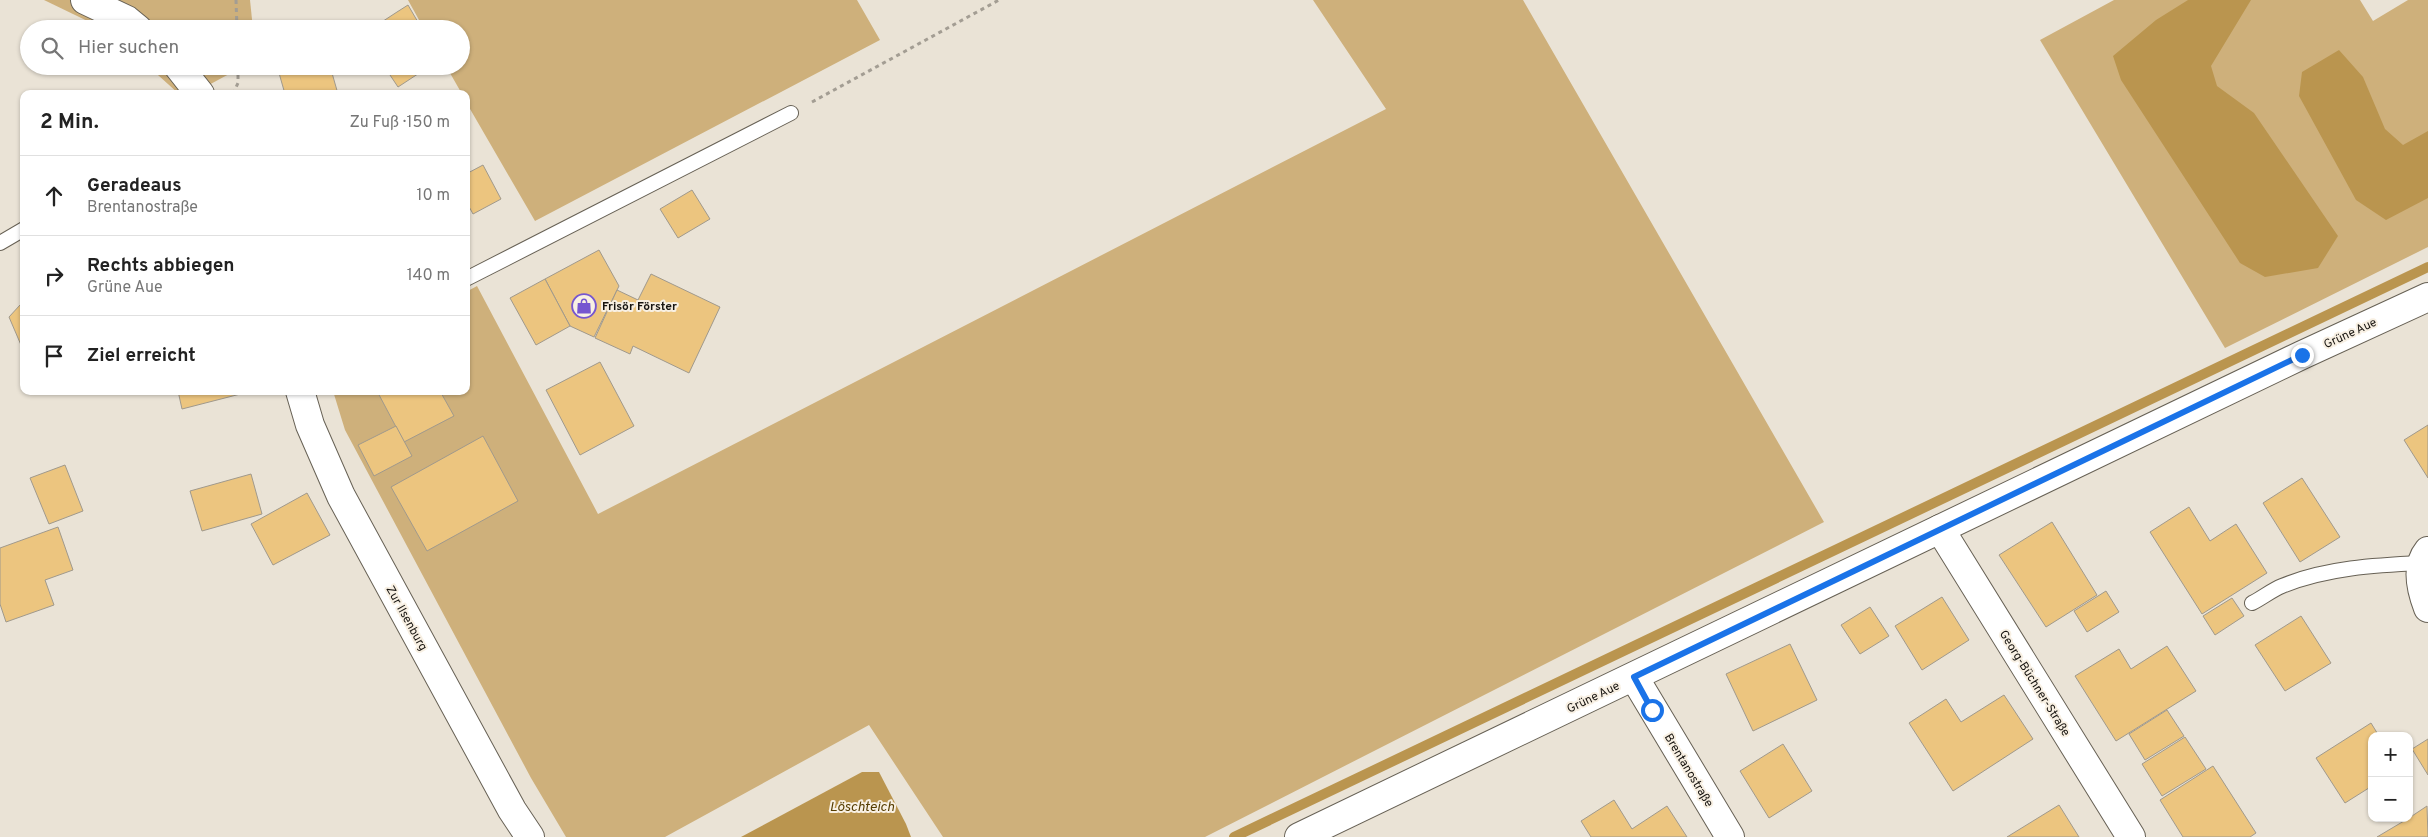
<!DOCTYPE html>
<html lang="de">
<head>
<meta charset="utf-8">
<style>
  body { margin:0; font-family:Overpass,sans-serif; background:#f2f2f2; color:#222 }
  .controls { position:absolute; right:15px; bottom:15px; display:grid; overflow:hidden; border-radius:10px; box-shadow:0 1px 4px #0004 }
  .controls button { width:45px; height:45px; display:grid; place-items:center; padding:0; border:0; border-bottom:1px solid #e0e0e0; background:#fff; color:#222; font:25px sans-serif }
  .stop { position:absolute; width:15px; height:15px; margin:-11px; border:4px solid #1a73e8; border-radius:50%; background:#fff }
  .stop.end { background:#1a73e8; border-color:#fff; box-shadow:0 1px 5px #0008 }
  .list { margin:0; padding:0; list-style:none }
  h2 { display:flex; justify-content:space-between; align-items:center; height:65px; margin:0; padding:0 20px; font-size:21px }
  h2 small { font-size:16px; font-weight:400; color:#767676 }
  .list li { display:grid; grid-template-columns:32px 1fr auto; gap:15px; align-items:center; box-sizing:border-box; height:80px; padding:0 20px; border-top:1px solid #e0e0e0 }
  .list b { display:block; font-size:19px; white-space:nowrap }
  .list p { margin:0; font-size:16px; white-space:nowrap; color:#767676 }
  .list em { font-size:16px; font-style:normal; color:#767676 }
  .icon { flex:none; width:28px; height:28px; fill:none; stroke:currentColor; stroke-width:2; stroke-linecap:round; stroke-linejoin:round }
  .map { position:relative; flex:none; width:2428px; height:837px; overflow:hidden }
  .search { position:absolute; background:#fff; box-shadow:0 1px 4px #0004; left:20px; top:20px; width:450px; height:55px; display:flex; align-items:center; gap:12px; box-sizing:border-box; padding:0 18px; border-radius:28px; color:#767676; font-size:19px }
  .panel { position:absolute; background:#fff; box-shadow:0 1px 4px #0004; left:20px; top:90px; width:450px; height:305px; border-radius:10px }
  .map>svg:first-child { display:block }
  .green { fill:#ceb07b }
  .water { fill:#ba954f }
  .lines { fill:none; stroke-linecap:round; stroke-linejoin:round }
  .stream { stroke:#ba954f; stroke-width:10 }
  .building { fill:#ecc57f; stroke:#a0998c }
  .lane-casing { stroke:#676155; stroke-width:16 }
  .street-casing { stroke:#676155; stroke-width:30 }
  .path { stroke:#a39d93; stroke-width:3; stroke-dasharray:4 4; stroke-linecap:butt }
  .lane { stroke:#fff; stroke-width:14 }
  .street { stroke:#fff; stroke-width:28 }
  .route { stroke:#1a73e8; stroke-width:6 }
  .labels { text-anchor:middle; stroke-width:4; stroke-linejoin:round; paint-order:stroke }
  .poi-label { font-size:12px; font-weight:bold; fill:#171410; stroke:#f8f0e3; text-anchor:start }
  .street-label { font-size:12px; fill:#171410; stroke:#f8f0e3 }
  .water-label { font-size:14px; font-style:italic; fill:#553c00; stroke:#f8f0e3 }
</style>
</head>
<body>
<div class="map">
<svg width="2428" height="837" viewBox="0 0 2428 837">
  <rect width="100%" height="100%" fill="#eae3d6"/>
  <g class="green">
    <polygon points="44,0 250,0 253,29 104,29"/>
    <polygon points="408,0 857,0 880,40 535,221 466,102 466,94 462,94 446,66 461,66 461,29 424,29"/>
    <polygon points="1313,0 1523,0 1824,522 1205,837 943,837 869,725 665,837 566,837 531,778 345,430 333,391 466,391 466,292 477,286 598,514 1386,109"/>
    <polygon points="2114,0 2360,0 2373,21 2408,0 2428,0 2428,247 2225,348 2040,40"/>
    <polygon points="148,66 244,66 192,94 179,94"/>
  </g>
  <g class="water">
    <polygon points="2188,0 2251,0 2211,66 2217,86 2254,113 2338,236 2318,268 2265,277 2240,263 2121,80 2113,56 2156,20"/>
    <polygon points="2339,50 2363,77 2385,129 2403,145 2428,131 2428,198 2386,220 2356,200 2299,96 2302,72"/>
    <polygon points="862,772 879,772 906,824 911,837 741,837"/>
  </g>
  <g class="lines">
    <polyline class="stream" points="1234,837 2428,267"/>
  </g>
  <g class="building">
    <polygon points="408,5 422,29 371,29 397,12"/>
    <polygon points="277,66 330,66 338,94 285,94"/>
    <polygon points="384,66 430,66 398,87"/>
    <polygon points="483,165 501,199 473,214 466,201 466,174"/>
    <polygon points="692,190 710,219 678,238 660,209"/>
    <polygon points="599,250 619,286 594,337 570,326 545,279"/>
    <polygon points="651,274 720,307 689,373 633,346 630,354 595,338 617,290 638,300"/>
    <polygon points="545,279 570,326 536,345 510,298"/>
    <polygon points="20,305 24,310 24,352 9,317"/>
    <polygon points="600,362 634,426 580,455 546,390"/>
    <polygon points="178,391 252,391 182,409"/>
    <polygon points="377,391 440,391 454,416 404,442"/>
    <polygon points="2428,425 2428,478 2404,440"/>
    <polygon points="396,426 412,456 374,476 358,445"/>
    <polygon points="483,436 518,501 427,551 391,487"/>
    <polygon points="65,465 83,511 49,524 30,478"/>
    <polygon points="251,474 262,514 202,531 190,491"/>
    <polygon points="2302,478 2340,537 2300,562 2263,503"/>
    <polygon points="307,493 330,535 273,565 251,524"/>
    <polygon points="2189,507 2210,541 2236,524 2267,573 2202,614 2150,532"/>
    <polygon points="2052,522 2097,595 2046,627 1999,555"/>
    <polygon points="58,527 73,570 45,580 54,605 6,622 0,604 0,548"/>
    <polygon points="2106,591 2119,612 2087,632 2074,611"/>
    <polygon points="1942,597 1969,640 1922,670 1895,626"/>
    <polygon points="2232,598 2244,616 2215,635 2203,616"/>
    <polygon points="1870,607 1889,636 1860,654 1841,625"/>
    <polygon points="2301,616 2331,663 2285,691 2255,645"/>
    <polygon points="1790,644 1817,700 1753,731 1726,674"/>
    <polygon points="2167,646 2196,691 2116,741 2075,676 2119,649 2131,669"/>
    <polygon points="2004,695 2033,739 1953,791 1909,723 1946,699 1961,722"/>
    <polygon points="2167,710 2184,736 2145,760 2129,734"/>
    <polygon points="2371,723 2379,736 2372,736 2372,786 2345,803 2316,758"/>
    <polygon points="2185,737 2206,769 2162,796 2142,764"/>
    <polygon points="2428,739 2428,775 2412,749"/>
    <polygon points="1783,744 1812,791 1769,818 1740,771"/>
    <polygon points="2213,766 2256,833 2250,837 2183,837 2160,800"/>
    <polygon points="1614,800 1632,829 1667,806 1687,837 1591,837 1581,821"/>
    <polygon points="2059,805 2079,837 2007,837"/>
    <polygon points="2427,806 2428,837 2377,837 2409,818"/>
  </g>
  <g class="lines">
    <g class="lane-casing">
      <g id="lane">
        <polyline points="0,243 24,229"/>
        <polyline points="466,279 791,113"/>
        <path d="M 2252,603 C 2262,598 2272,590 2282,586 C 2325,568 2376,565 2422,563"/>
      </g>
    </g>
    <g class="street-casing">
      <g id="street">
        <polyline points="85,0 127,20 138,29"/>
        <polyline points="178,66 200,94"/>
        <polyline points="300,391 310,425 341,496 512,810 530,837"/>
        <polyline points="1940,529 2131,837"/>
        <path d="M 2428,551 C 2415,567 2421,590 2428,608"/>
        <polyline points="1634,677 1730,837"/>
        <polyline points="1299,837 2302,355 2428,297"/>
      </g>
    </g>
    <g class="path">
      <polyline points="236,0 237,29"/>
      <polyline points="233,94 238,83 238,66"/>
      <polyline points="812,102 999,0"/>
    </g>
    <use href="#lane" class="lane"/>
    <use href="#street" class="street"/>
  </g>
  <g class="lines">
    <polyline class="route" points="1652,710 1634,677 2302,355"/>
  </g>
  <defs>
    <g id="shop-ring" transform="scale(1.25)"><circle r="9.5" fill="#f8f0e3" stroke="#7656d0" stroke-width="1.5"/><path d="M-5-2.5h2.3a2.7 3.5 0 0 1 5.4 0H5L5.5 6h-11ZM-1.5-2.5h3a1.5 2.3 0 0 0-3 0Z" fill="#7656d0"/></g>
  </defs>
  <g fill-rule="evenodd">
    <use href="#shop-ring" x="584" y="306"/>
  </g>
  <g class="labels">
    <g class="poi-label">
      <text x="602" y="310">Frisör Förster</text>
    </g>
    <g class="street-label">
      <text transform="translate(2350 333) rotate(-25)" y="4">Grüne Aue</text>
      <text transform="translate(407 618) rotate(61)" y="4">Zur Ilsenburg</text>
      <text transform="translate(2035 683) rotate(58)" y="4">Georg-Büchner-Straße</text>
      <text transform="translate(1593 697) rotate(-26)" y="4">Grüne Aue</text>
      <text transform="translate(1689 770) rotate(59)" y="4">Brentanostraße</text>
    </g>
    <g class="water-label">
      <text x="862" y="811">Löschteich</text>
    </g>
  </g>
</svg>
<div class="controls">
<button>+</button>
<button>−</button>
</div>
<div class="stop" style="left:1652px;top:710px"></div>
<div class="stop end" style="left:2302px;top:355px"></div>
<div class="search"><svg class="icon" aria-label="search" viewBox="0 0 24 24"><circle cx="10" cy="10" r="6"/><path d="M15 15l6 6"/></svg>Hier suchen</div>
<section class="panel">
<h2>2 Min.<small>Zu Fuß · 150 m</small></h2>
<ul class="list">
<li><svg class="icon" aria-label="ahead" viewBox="0 0 24 24"><path d="M12 20V5M6 11l6-6 6 6"/></svg><div><b>Geradeaus</b><p>Brentanostraße</p></div><em>10 m</em></li>
<li><svg class="icon" aria-label="right" viewBox="0 0 24 24"><path d="M7 20v-9h11M14 6l5 5-5 5"/></svg><div><b>Rechts abbiegen</b><p>Grüne Aue</p></div><em>140 m</em></li>
<li><svg class="icon" aria-label="arrive" viewBox="0 0 24 24"><path d="M6 21V4h12l-3 4 3 4H6"/></svg><div><b>Ziel erreicht</b></div></li>
</ul>
</section>
</div>
</body>
</html>
